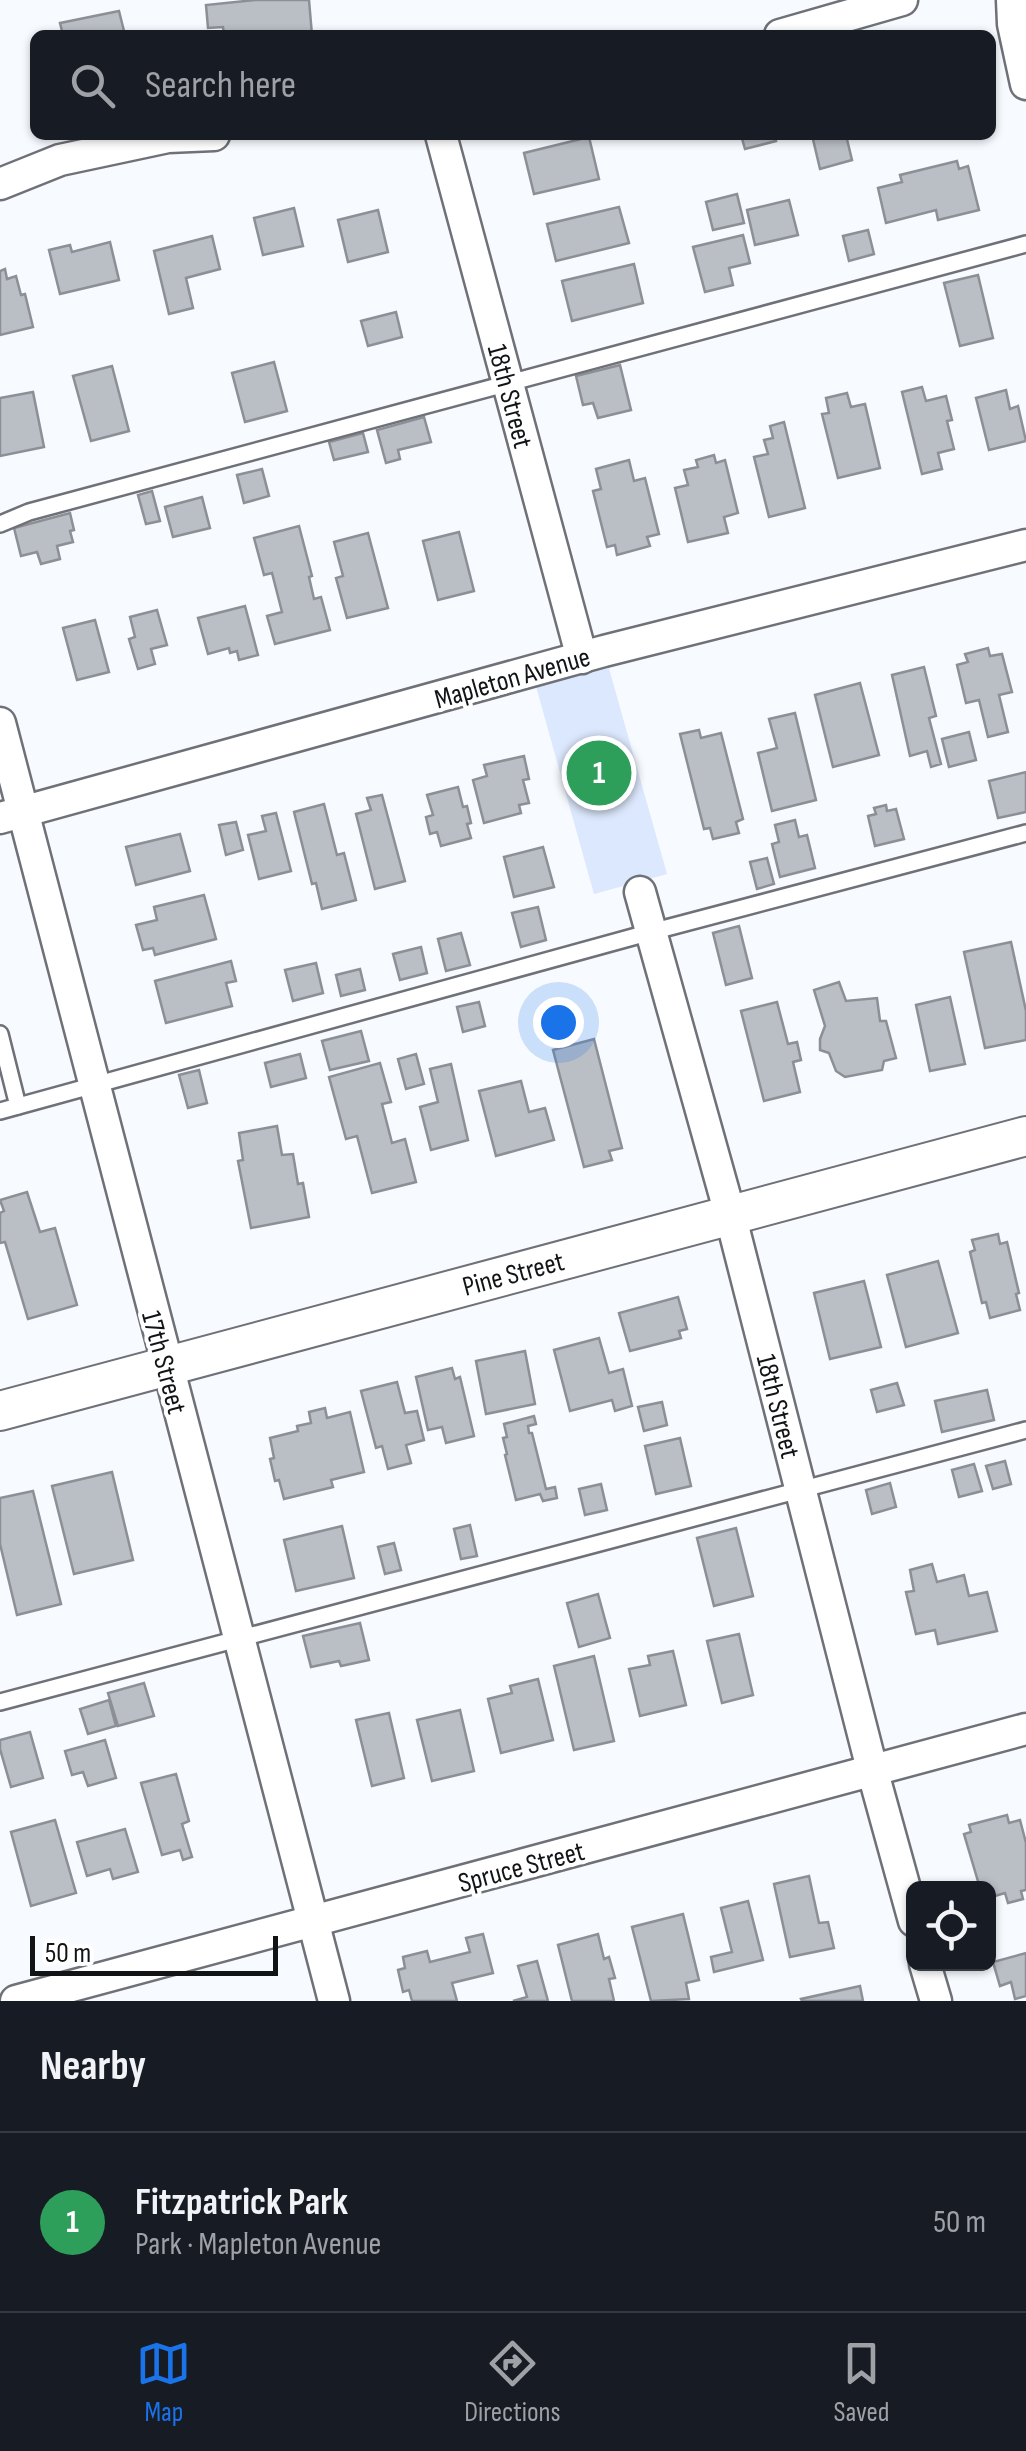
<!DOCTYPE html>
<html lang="en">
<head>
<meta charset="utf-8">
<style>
  body { margin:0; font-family:"Sofia Sans Condensed",sans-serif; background:#20242c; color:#f1f3f6 }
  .controls { position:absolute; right:30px; bottom:30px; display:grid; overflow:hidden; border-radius:15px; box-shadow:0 2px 8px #0004 }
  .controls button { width:90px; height:90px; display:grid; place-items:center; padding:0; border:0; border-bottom:2px solid #363941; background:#171b24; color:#f1f3f6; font:50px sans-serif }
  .scale { position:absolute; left:30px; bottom:25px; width:248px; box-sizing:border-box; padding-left:10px; border:5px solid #111315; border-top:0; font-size:28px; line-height:35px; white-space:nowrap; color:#111315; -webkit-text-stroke:8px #fff; paint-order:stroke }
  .you { position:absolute; left:558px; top:1022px; width:35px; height:35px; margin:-25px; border:8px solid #fff; border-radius:50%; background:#1a73e8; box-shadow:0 0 0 15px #1a73e833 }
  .badge { display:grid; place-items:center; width:65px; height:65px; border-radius:50%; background:#1a73e8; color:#fff; font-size:32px; font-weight:700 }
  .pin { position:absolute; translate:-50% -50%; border:5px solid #fff; box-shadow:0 2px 10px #0006 }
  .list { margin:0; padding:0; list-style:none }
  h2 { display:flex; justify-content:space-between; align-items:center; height:130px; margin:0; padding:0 40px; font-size:42px }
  h2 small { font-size:32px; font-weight:400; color:#9ea1a6 }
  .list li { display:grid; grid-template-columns:65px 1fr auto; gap:30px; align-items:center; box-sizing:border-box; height:180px; padding:0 40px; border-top:2px solid #363941 }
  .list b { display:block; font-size:38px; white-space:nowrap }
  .list p { margin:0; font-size:32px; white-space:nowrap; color:#9ea1a6 }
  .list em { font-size:32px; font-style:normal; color:#9ea1a6 }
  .icon { flex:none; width:55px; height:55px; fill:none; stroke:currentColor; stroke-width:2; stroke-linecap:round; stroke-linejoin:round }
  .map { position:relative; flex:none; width:1026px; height:2001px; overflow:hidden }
  .search { position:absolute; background:#171b24; box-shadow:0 2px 8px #0004; left:30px; right:30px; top:30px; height:110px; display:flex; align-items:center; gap:25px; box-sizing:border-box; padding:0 35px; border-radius:15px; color:#9ea1a6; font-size:38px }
  .sheet { height:310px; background:#171b24 }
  nav { display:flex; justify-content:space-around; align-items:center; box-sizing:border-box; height:140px; border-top:2px solid #363941; background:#171b24; font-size:28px; color:#9ea1a6 }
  nav a { display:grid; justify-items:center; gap:5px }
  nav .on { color:#1a73e8 }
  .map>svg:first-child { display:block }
  .green { fill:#dce8fd }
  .building { fill:#babec5; stroke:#8c8f96; stroke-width:2.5 }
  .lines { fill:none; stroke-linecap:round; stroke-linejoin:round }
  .service-casing { stroke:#6e7177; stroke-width:20 }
  .minor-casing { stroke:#6e7177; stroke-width:35 }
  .tertiary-casing { stroke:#6e7177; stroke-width:42 }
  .service { stroke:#fff; stroke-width:15 }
  .minor { stroke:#fff; stroke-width:30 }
  .tertiary { stroke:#fff; stroke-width:38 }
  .labels { text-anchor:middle; stroke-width:8; stroke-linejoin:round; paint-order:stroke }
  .street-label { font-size:28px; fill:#111315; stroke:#fff }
</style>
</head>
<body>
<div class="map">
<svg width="1026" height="2001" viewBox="0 0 1026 2001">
  <rect width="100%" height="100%" fill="#f7fafe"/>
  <polygon class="green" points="604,651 667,874 594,894 532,672"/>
  <g class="building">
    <polygon points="255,0 309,0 312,35 224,35 223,27 208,28 206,5"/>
    <polygon points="119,11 125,35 63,35 60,23"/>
    <polygon points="741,135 775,135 776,141 745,149"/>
    <polygon points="812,135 846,135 852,160 820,169"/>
    <polygon points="589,137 599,179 534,194 524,153"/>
    <polygon points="957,161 959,169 968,166 979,210 938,220 936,210 886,223 878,188 902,182 900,175"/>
    <polygon points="737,194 744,223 713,230 706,202"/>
    <polygon points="789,200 798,235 755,245 747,210"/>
    <polygon points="619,207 629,243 556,261 547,224"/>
    <polygon points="294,208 303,246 263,255 254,218"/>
    <polygon points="378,210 388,252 348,262 338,220"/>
    <polygon points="868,230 874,254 849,261 843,236"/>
    <polygon points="743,235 750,263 729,268 733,285 705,292 693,247"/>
    <polygon points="212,236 220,269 186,278 193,308 169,314 154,251"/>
    <polygon points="110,242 119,280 60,294 49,250 70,245 72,252"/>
    <polygon points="634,264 643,303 572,321 562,281"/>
    <polygon points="5,269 7,279 16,276 21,295 25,294 33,327 0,335 0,271"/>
    <polygon points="978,275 993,338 960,346 944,283"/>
    <polygon points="396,312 402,337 368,346 361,321"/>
    <polygon points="274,362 287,411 245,422 232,373"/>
    <polygon points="620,365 631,410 598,418 593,403 583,405 576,376"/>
    <polygon points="112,366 129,431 91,441 73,376"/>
    <polygon points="922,387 926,401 946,396 952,420 947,421 954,449 938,453 942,469 922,474 902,392"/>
    <polygon points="1006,390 1010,409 1018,406 1026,441 989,450 976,398"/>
    <polygon points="33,392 44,447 0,456 0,398"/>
    <polygon points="847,393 851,407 865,404 880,468 838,478 822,414 829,413 826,398"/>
    <polygon points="424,417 431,442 398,450 400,459 386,463 377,430"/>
    <polygon points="784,422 805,508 769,517 754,457 768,454 764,440 773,438 770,426"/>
    <polygon points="363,433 368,452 334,460 329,442"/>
    <polygon points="714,455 716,463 725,460 738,513 724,517 728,533 688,542 675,488 688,485 684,470 698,467 696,460"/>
    <polygon points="629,460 634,481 645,478 659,534 647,537 650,546 617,555 615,545 607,547 593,491 601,489 596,469"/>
    <polygon points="262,469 269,496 244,503 237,475"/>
    <polygon points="152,491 160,521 146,524 138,495"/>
    <polygon points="202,497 210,528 173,537 165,507"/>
    <polygon points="70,513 74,530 70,531 73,542 57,546 60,559 41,564 37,552 21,556 14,528"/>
    <polygon points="299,526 312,576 309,577 314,599 321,597 330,630 275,644 267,616 282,612 272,573 264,575 254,538"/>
    <polygon points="459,532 474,591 438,600 423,541"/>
    <polygon points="368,533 388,608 347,618 336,578 343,576 334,542"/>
    <polygon points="245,606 258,655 239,660 237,651 230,653 229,648 208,654 198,618"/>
    <polygon points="157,610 167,645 151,649 155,664 138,669 129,639 135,637 130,617"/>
    <polygon points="95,620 109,672 77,680 63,628"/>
    <polygon points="988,648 990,656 1002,654 1012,692 999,695 1008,732 988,737 979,700 966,703 957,665 968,662 965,654"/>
    <polygon points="924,667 936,716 929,718 941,764 931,767 927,751 910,756 892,675"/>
    <polygon points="860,683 879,755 833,767 815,695"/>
    <polygon points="795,713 816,800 772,811 758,753 777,748 769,719"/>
    <polygon points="699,730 701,738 721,733 743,819 736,822 739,833 713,839 710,828 704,829 680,734"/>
    <polygon points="969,732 976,760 949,767 942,739"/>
    <polygon points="524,756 529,779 523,780 529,803 519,805 521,813 484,823 473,780 487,776 484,765"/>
    <polygon points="1026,772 1026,812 998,818 989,781"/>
    <polygon points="458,787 463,807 467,806 471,823 467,824 471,838 441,846 437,832 430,834 426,817 433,815 427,795"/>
    <polygon points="382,795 405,881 375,889 356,814 371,810 367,798"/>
    <polygon points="324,804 337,855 344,853 356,900 322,909 316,883 312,884 294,812"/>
    <polygon points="886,805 887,811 896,809 904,839 875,846 868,816 876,814 874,808"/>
    <polygon points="276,813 291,871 259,879 248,835 266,831 262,816"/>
    <polygon points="795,820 799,837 807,835 815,868 780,877 772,844 779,842 775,825"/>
    <polygon points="236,822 243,850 226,855 219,825"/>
    <polygon points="180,834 190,871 136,885 126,847"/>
    <polygon points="543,847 554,887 514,897 504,857"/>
    <polygon points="767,858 774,884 757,889 750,862"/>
    <polygon points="204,895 216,939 155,955 153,948 143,950 136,925 157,920 154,907"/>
    <polygon points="538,907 546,940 521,947 512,913"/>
    <polygon points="739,926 752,978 726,985 713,933"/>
    <polygon points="461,933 470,965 446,971 438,939"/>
    <polygon points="1011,942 1026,1011 1026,1040 985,1048 964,952"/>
    <polygon points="421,947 427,973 400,980 393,954"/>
    <polygon points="231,961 236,981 226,983 232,1006 166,1023 155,981"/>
    <polygon points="316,963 323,993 293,1001 285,970"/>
    <polygon points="360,969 365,990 341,996 336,975"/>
    <polygon points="839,982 846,1001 877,998 880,1021 886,1021 896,1058 884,1061 882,1070 845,1077 836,1071 829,1053 820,1050 820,1039 825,1026 814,990"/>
    <polygon points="950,997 965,1064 930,1071 916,1005"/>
    <polygon points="479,1002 485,1026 463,1032 457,1007"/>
    <polygon points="777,1002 788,1044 797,1042 801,1060 793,1062 800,1092 764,1101 741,1011"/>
    <polygon points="361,1031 369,1061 330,1070 322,1041"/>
    <polygon points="594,1039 622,1148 609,1151 612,1160 584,1167 553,1050"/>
    <polygon points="300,1054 306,1078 271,1087 265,1063"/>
    <polygon points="416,1054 424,1084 406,1089 398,1059"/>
    <polygon points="380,1063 391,1102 382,1104 392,1143 405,1139 416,1182 372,1193 357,1136 346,1139 329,1077"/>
    <polygon points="451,1064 468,1140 431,1150 420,1107 438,1102 430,1069"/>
    <polygon points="199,1070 207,1103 188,1108 179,1075"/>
    <polygon points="521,1081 529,1112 545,1108 554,1140 496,1156 479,1091"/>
    <polygon points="277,1126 282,1155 293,1154 298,1184 303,1183 309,1217 251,1228 238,1161 243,1160 239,1133"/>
    <polygon points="27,1192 40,1232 55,1228 77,1305 28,1319 5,1242 0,1243 0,1213 4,1211 0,1200"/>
    <polygon points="998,1234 1000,1244 1007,1242 1019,1293 1016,1294 1020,1310 990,1318 986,1302 982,1303 970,1252 975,1250 972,1240"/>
    <polygon points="938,1261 958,1333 906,1347 887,1275"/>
    <polygon points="864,1281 881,1347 830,1359 814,1293"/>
    <polygon points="678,1297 687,1329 679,1331 681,1338 630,1351 619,1313"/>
    <polygon points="599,1338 609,1373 623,1369 632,1406 615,1411 612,1400 570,1411 554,1350"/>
    <polygon points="525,1351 535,1404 486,1414 476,1361"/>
    <polygon points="452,1368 455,1379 460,1377 474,1436 446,1443 442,1427 428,1430 416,1377"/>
    <polygon points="397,1382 405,1413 417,1411 424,1440 406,1445 411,1463 388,1469 382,1446 376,1448 361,1391"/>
    <polygon points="897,1383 904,1405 877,1412 871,1390"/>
    <polygon points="987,1390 994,1420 942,1432 935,1401"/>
    <polygon points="662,1402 667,1425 644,1431 638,1407"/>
    <polygon points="325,1408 327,1418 350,1412 364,1472 331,1480 333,1487 284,1499 279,1480 275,1481 270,1459 274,1458 270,1438 298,1431 297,1426 311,1423 309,1412"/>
    <polygon points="534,1416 536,1424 528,1426 529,1433 532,1433 546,1489 555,1487 557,1498 543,1501 540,1494 516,1500 505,1455 507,1454 503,1438 507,1437 504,1424"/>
    <polygon points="680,1438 691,1486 656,1494 645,1446"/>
    <polygon points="1005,1461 1011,1484 993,1489 986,1466"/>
    <polygon points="974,1464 982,1491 959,1497 952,1470"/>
    <polygon points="112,1472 133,1560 74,1574 52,1486"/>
    <polygon points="890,1483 896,1507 872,1514 866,1490"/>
    <polygon points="601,1484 607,1510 585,1515 579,1489"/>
    <polygon points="33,1491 61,1604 17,1615 0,1544 0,1498"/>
    <polygon points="470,1525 477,1556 461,1559 454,1529"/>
    <polygon points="342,1526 354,1578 296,1591 284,1540"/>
    <polygon points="736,1528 753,1596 714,1606 697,1538"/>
    <polygon points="394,1543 401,1570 385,1574 378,1547"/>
    <polygon points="932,1564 937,1582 964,1575 969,1596 987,1592 997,1631 938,1644 935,1630 916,1634 906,1592 914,1591 910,1570"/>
    <polygon points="598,1594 610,1638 579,1647 567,1603"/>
    <polygon points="360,1623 369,1660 341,1666 339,1661 311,1667 303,1636"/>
    <polygon points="739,1634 753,1695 722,1703 707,1641"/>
    <polygon points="673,1651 686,1705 640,1716 629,1669 650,1665 648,1656"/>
    <polygon points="594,1656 614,1741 574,1750 554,1666"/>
    <polygon points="538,1679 553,1740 501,1753 488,1699 512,1693 510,1686"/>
    <polygon points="144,1683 154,1716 118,1726 108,1693"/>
    <polygon points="109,1700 116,1726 88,1734 80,1709"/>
    <polygon points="460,1710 474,1771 432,1781 417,1720"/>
    <polygon points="389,1713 404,1778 372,1786 356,1720"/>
    <polygon points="30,1732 43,1778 11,1787 0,1749 0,1740"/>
    <polygon points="105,1740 116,1778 88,1786 83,1772 72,1775 65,1751"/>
    <polygon points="176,1774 189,1821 182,1824 192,1857 183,1860 180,1850 162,1855 141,1783"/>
    <polygon points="1007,1815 1009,1823 1020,1820 1026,1843 1026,1890 1021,1891 1023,1899 1008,1903 1005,1893 988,1898 988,1888 980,1888 964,1834 971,1832 969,1825"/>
    <polygon points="55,1820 76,1893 31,1906 11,1832"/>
    <polygon points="125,1829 138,1872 113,1879 110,1869 87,1876 77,1842"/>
    <polygon points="809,1876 819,1923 828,1922 834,1948 790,1957 774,1884"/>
    <polygon points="748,1901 763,1960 714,1972 711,1957 732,1952 721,1908"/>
    <polygon points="683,1914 699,1980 686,1983 689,1999 651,2001 632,1927"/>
    <polygon points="483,1934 493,1973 452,1983 457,2001 412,2001 409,1990 403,1992 398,1970 405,1968 403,1957 427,1951 430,1962 470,1952 466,1938"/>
    <polygon points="598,1934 604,1959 609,1957 615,1978 609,1979 614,2001 572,2001 558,1945"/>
    <polygon points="1026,1953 1026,1996 1015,1999 1011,1982 1000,1986 993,1962"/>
    <polygon points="537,1961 548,2001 513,2001 527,1997 518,1966"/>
    <polygon points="860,1986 863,2001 802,2001 801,1999"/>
  </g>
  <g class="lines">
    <g class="service-casing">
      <g id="service">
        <polyline points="0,524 29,512 1026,244"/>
        <polyline points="0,1034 18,1106"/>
        <polyline points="0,1111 651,932 1026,833"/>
        <polyline points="0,1702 1026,1430"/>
      </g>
    </g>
    <g class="minor-casing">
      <g id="minor">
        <polyline points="1012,0 1013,24 1026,84"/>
        <polyline points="780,35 902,0"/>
        <polyline points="441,135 582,658"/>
        <polyline points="0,184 60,160 168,137 214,135"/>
        <polyline points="0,723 334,2001"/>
        <polyline points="0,818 604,651 1026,545"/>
        <polyline points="640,892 730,1214 872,1769 914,1921"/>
        <polyline points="925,1964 936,2001"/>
        <path d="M 16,2001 C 353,1913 689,1817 1026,1729"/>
      </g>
    </g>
    <g class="tertiary-casing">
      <polyline id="tertiary" points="0,1411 1026,1136"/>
    </g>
    <use href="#service" class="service"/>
    <use href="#minor" class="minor"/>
    <use href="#tertiary" class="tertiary"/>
  </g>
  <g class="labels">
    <g class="street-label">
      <text transform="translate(511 396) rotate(75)" y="10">18th Street</text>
      <text transform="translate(512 677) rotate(-16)" y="10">Mapleton Avenue</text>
      <text transform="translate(513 1273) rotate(-15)" y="10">Pine Street</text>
      <text transform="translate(165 1362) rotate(75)" y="10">17th Street</text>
      <text transform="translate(779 1406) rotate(76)" y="10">18th Street</text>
      <text transform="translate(521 1866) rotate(-15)" y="10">Spruce Street</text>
    </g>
  </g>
</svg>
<div class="controls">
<button><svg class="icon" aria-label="locate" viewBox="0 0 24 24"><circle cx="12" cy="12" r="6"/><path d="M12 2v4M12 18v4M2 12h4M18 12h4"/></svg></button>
</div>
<div class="scale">50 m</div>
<div class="you"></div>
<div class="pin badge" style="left:599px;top:773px;background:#2e9e5b">1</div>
<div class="search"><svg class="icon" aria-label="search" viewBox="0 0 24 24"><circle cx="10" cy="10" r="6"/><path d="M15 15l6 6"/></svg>Search here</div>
</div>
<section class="sheet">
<h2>Nearby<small></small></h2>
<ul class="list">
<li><span class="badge" style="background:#2e9e5b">1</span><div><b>Fitzpatrick Park</b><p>Park · Mapleton Avenue</p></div><em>50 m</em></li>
</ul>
</section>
<nav>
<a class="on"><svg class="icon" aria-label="map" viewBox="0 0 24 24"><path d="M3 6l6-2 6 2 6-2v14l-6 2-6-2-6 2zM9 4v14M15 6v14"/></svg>Map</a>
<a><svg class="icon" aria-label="directions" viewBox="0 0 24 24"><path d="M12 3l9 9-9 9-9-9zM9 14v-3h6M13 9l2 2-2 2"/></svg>Directions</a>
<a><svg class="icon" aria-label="saved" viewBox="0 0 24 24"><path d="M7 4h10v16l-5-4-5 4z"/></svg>Saved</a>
</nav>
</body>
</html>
